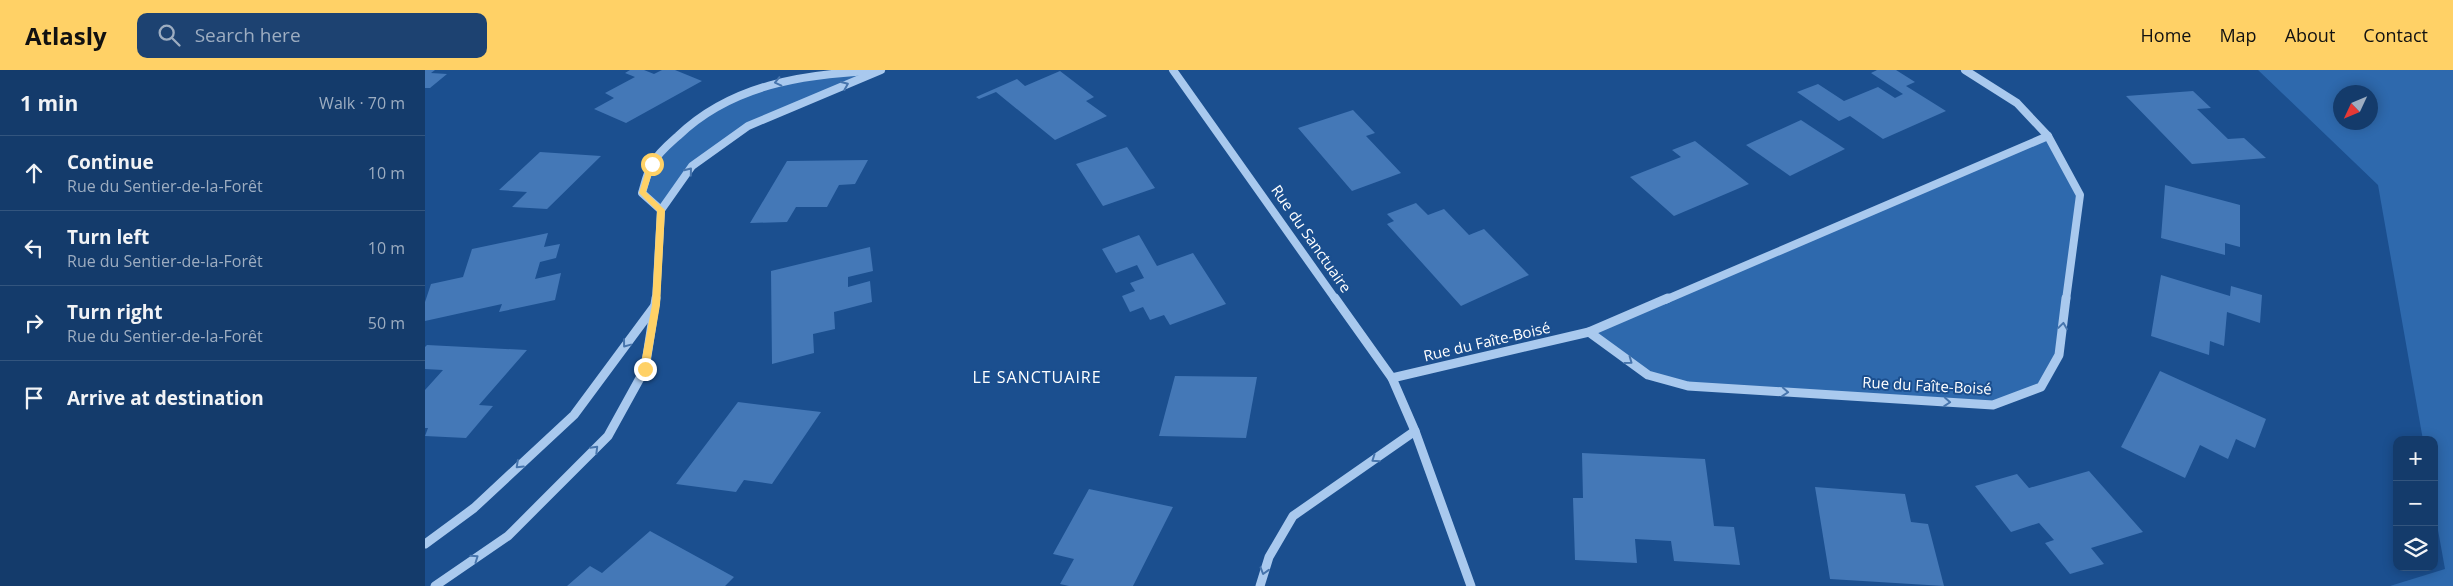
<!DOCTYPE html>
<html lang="en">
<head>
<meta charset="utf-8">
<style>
  body { margin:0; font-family:"Open Sans",sans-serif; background:#1d4271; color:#f1f3f6 }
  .controls { position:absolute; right:15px; bottom:15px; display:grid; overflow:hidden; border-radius:10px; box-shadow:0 2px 12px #0003 }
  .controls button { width:45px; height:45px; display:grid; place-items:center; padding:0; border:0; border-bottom:1px solid #33557e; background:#143b6b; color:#f1f3f6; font:25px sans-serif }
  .compass { position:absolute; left:1908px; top:15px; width:45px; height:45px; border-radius:50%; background:#143b6b; box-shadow:0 2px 12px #0003; rotate:226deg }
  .stop { position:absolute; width:15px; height:15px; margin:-11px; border:4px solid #ffd166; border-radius:50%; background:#fff }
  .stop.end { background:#ffd166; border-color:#fff; box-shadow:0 1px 5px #0008 }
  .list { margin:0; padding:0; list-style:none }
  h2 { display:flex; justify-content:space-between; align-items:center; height:65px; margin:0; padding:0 20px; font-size:21px }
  h2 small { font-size:16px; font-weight:400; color:#9dadc1 }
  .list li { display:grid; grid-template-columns:32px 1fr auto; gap:15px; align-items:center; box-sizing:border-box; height:75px; padding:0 20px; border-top:1px solid #33557e }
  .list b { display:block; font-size:19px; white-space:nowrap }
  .list p { margin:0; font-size:16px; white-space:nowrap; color:#9dadc1 }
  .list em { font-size:16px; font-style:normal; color:#9dadc1 }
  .icon { flex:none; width:28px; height:28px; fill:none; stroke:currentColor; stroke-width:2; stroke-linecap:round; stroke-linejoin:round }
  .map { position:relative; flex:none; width:2028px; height:516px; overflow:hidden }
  header { display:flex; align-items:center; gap:30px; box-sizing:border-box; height:70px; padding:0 25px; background:#ffd166; color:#111 }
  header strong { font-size:24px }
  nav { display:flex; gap:28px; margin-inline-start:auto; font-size:18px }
  .search { width:350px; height:45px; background:#1d4271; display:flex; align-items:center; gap:12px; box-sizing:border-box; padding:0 18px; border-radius:10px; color:#9dadc1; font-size:19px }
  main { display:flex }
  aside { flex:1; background:#143b6b }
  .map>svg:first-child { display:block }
  .green { fill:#2e69ad; fill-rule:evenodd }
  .building { fill:#4478b7 }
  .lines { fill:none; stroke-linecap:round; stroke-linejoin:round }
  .minor-far1 { stroke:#a9c9ee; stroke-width:8 }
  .minor { stroke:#a9c9ee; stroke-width:9 }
  .oneway { stroke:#4674ac }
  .route { fill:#ffd166 }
  .labels { text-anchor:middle; stroke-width:4; stroke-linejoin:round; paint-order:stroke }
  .street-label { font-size:15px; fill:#fff; stroke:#1b4f8f }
  .neighbourhood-label { font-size:16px; letter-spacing:1px; fill:#fff; stroke:#1b4f8f }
</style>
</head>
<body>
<header>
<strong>Atlasly</strong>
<div class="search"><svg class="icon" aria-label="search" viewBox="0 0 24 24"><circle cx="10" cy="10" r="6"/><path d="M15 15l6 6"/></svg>Search here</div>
<nav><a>Home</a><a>Map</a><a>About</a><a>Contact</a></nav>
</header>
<main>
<aside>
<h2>1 min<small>Walk · 70 m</small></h2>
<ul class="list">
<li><svg class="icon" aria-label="ahead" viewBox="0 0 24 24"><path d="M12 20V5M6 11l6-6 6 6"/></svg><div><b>Continue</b><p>Rue du Sentier-de-la-Forêt</p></div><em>10 m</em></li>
<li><svg class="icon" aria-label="left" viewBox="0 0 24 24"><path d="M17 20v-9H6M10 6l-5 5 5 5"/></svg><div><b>Turn left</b><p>Rue du Sentier-de-la-Forêt</p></div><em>10 m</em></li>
<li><svg class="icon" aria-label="right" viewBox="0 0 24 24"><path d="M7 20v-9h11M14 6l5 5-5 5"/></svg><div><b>Turn right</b><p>Rue du Sentier-de-la-Forêt</p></div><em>50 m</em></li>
<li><svg class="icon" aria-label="arrive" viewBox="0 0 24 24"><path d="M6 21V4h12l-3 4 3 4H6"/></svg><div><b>Arrive at destination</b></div></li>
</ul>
</aside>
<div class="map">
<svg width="2028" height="516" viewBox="0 0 2028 516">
  <rect width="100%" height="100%" fill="#1b4f8f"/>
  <g class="green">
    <path d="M 1833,0 L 2028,0 L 2028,516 L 1965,516 L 2020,499 L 2009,438 L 2009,370 L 1998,370 L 1953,115 ZM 1946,22 L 1946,52 L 1916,52 L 1916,22 Z"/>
    <polygon points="453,1 323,56 267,96 236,140 217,123 227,94 279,44 349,12"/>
    <polygon points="1623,66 1655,125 1634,285 1616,317 1568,335 1263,316 1223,305 1164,262"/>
  </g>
  <g class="building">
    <polygon points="0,0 10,0 6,3 22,4 5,18 0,18"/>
    <polygon points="205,0 219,0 229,4 237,0 250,0 277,11 201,53 169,39 189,28 180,23 210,7 200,3"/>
    <polygon points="1452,0 1471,0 1490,12 1481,16 1521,41 1458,69 1425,46 1414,51 1372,22 1393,14 1419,31 1453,17 1470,28 1478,24 1446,3"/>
    <polygon points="635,1 669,27 661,31 682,46 630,70 571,22 554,29 551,27 592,9 600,16"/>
    <polygon points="1768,21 1786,38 1772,39 1803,69 1819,68 1841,88 1767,94 1701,26"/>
    <polygon points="928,40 950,63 941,66 976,103 927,121 873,58"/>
    <polygon points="1376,50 1420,79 1365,106 1321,75"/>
    <polygon points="1270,71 1324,114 1249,146 1205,107 1256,87 1247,80"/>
    <polygon points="702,77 730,118 678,136 651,94"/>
    <polygon points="115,82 176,86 122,139 87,137 102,122 74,120"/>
    <polygon points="443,90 430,114 414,115 402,137 371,137 362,152 325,153 362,91"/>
    <polygon points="1740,115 1815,135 1815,177 1800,173 1800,185 1736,168"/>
    <polygon points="991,133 1003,145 1019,139 1044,165 1059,159 1104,205 1036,236 962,154 969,151 962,144"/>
    <polygon points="123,163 119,177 135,174 131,188 115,192 110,209 136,203 130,230 74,242 77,234 0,251 0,232 6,214 38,207 47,179"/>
    <polygon points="714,165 732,196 768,183 801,234 745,255 739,245 725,250 718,237 705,242 697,226 710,221 705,213 719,208 712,195 691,203 677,179"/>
    <polygon points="445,177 448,201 423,207 423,217 445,211 447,232 409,242 410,259 388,264 389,283 347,294 346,201"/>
    <polygon points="1736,205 1805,226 1806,216 1837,225 1835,253 1802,242 1799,276 1785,271 1784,285 1726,266"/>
    <polygon points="2,275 102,280 54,335 68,336 41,368 0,366 3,358 0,358 0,320 18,300 0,299 0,277"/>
    <polygon points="1735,301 1841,349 1830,378 1811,369 1803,389 1775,375 1760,408 1696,377"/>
    <polygon points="750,306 832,307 821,368 734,366"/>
    <polygon points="313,332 396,342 347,414 319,410 311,422 251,414"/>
    <polygon points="1157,383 1280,389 1289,456 1309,457 1315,495 1249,491 1246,471 1210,469 1212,493 1150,490 1148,428 1158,428"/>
    <polygon points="1664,401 1718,462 1666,478 1679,494 1645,504 1620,473 1629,470 1614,453 1586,462 1550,416 1592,404 1604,418"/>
    <polygon points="1390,417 1480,424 1486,452 1503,454 1519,516 1405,509"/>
    <polygon points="664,419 748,437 708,516 644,516 635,514 649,489 628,484"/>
    <polygon points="225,461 309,507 300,516 142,516 165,496 177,503"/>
  </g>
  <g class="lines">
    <g class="minor-far1">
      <polyline points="748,0 911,230"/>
      <polyline points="1623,66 1655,125 1641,230"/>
      <path d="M 236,140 L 217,123 C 220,113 222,103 227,94 C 233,83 244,74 253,66 C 306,15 378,4 448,1"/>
      <polyline points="231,230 236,140 267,96 323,56 456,0"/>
      <polyline points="1240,230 1623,66 1592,33 1540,0"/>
    </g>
    <g class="minor">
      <polyline points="910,228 967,308 990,361 1046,516"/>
      <polyline points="1164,262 1223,305 1263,316 1568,335 1616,317 1634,285 1641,228"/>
      <polyline points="967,308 1164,262 1243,228"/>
      <polyline points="0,474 49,438 149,345 229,237"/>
      <polyline points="10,516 83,466 183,366 220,299 231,228"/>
      <polyline points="835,516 844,487 868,446 990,361"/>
    </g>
  </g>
  <defs><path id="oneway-chevron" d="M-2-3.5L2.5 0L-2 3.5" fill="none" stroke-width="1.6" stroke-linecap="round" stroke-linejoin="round" transform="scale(1.25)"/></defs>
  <g class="oneway">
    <use href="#oneway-chevron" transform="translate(353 12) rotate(167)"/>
    <use href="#oneway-chevron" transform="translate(420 15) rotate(-23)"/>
    <use href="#oneway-chevron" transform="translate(264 101) rotate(-51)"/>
    <use href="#oneway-chevron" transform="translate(1638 256) rotate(-82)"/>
    <use href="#oneway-chevron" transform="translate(201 274) rotate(127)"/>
    <use href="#oneway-chevron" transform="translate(1204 291) rotate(36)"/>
    <use href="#oneway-chevron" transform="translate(1360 322) rotate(4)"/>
    <use href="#oneway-chevron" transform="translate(1522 332) rotate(4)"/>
    <use href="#oneway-chevron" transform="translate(170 379) rotate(-45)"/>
    <use href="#oneway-chevron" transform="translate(950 389) rotate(145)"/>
    <use href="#oneway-chevron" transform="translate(94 395) rotate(137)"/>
    <use href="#oneway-chevron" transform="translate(50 488) rotate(-35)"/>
    <use href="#oneway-chevron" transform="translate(839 501) rotate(107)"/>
  </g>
  <polygon class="route" points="227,92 230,94 221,122 240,140 235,235 224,299 220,302 215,299 227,235 232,141 214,123 223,94"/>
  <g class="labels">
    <g class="street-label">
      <text transform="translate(886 169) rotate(55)" y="5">Rue du Sanctuaire</text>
      <text transform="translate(1062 272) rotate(-13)" y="5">Rue du Faîte-Boisé</text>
      <text transform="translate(1502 316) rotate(3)" y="5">Rue du Faîte-Boisé</text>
    </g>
    <g class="neighbourhood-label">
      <text x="612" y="313">LE SANCTUAIRE</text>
    </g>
  </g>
</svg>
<div class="controls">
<button>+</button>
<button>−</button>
<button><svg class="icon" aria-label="layers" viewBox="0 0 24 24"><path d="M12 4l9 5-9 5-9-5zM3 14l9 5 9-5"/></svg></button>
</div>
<svg class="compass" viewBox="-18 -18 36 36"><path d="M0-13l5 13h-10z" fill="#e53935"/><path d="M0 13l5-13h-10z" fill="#9dadc1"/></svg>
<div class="stop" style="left:227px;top:94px"></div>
<div class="stop end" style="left:220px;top:299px"></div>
</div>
</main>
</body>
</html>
